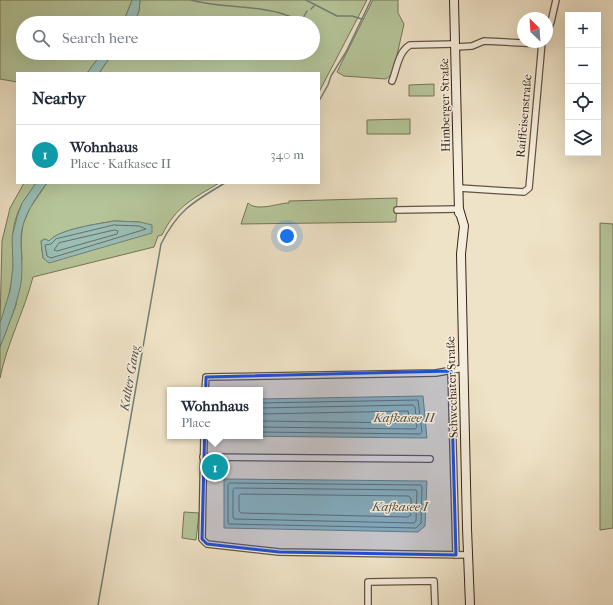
<!DOCTYPE html>
<html lang="en">
<head>
<meta charset="utf-8">
<style>
  body { margin:0; font-family:"IM FELL French Canon",serif; background:#f2f2f3; color:#1f2937 }
  .controls { position:absolute; right:12px; top:12px; display:grid; overflow:hidden; border-radius:0px; box-shadow:0 4px 16px #0002 }
  .controls button { width:36px; height:36px; display:grid; place-items:center; padding:0; border:0; border-bottom:1px solid #e0e1e3; background:#fff; color:#1f2937; font:20px sans-serif }
  .compass { position:absolute; left:517px; top:12px; width:36px; height:36px; border-radius:50%; background:#fff; box-shadow:0 4px 16px #0002; rotate:335deg }
  .you { position:absolute; left:287px; top:236px; width:14px; height:14px; margin:-10px; border:3px solid #fff; border-radius:50%; background:#1a73e8; box-shadow:0 0 0 6px #1a73e833 }
  .badge { display:grid; place-items:center; width:26px; height:26px; border-radius:50%; background:#8f2418; color:#fff; font-size:13px; font-weight:700 }
  .pin { position:absolute; translate:-50% -50%; border:2px solid #fff; box-shadow:0 1px 4px #0006 }
  .popup { position:absolute; left:167px; top:387px; width:96px; height:52px; box-sizing:border-box; display:grid; place-content:center; border-radius:0px; background:#fff; filter:drop-shadow(0 1px 3px #0005); font-size:13px; white-space:nowrap; color:#747a83 }
  .popup b { font-size:15px; color:#1f2937 }
  .popup::after { content:''; position:absolute; left:50%; top:100%; margin-left:-8px; border:8px solid transparent; border-top-color:#fff }
  .list { margin:0; padding:0; list-style:none }
  h2 { display:flex; justify-content:space-between; align-items:center; height:52px; margin:0; padding:0 16px; font-size:17px }
  h2 small { font-size:13px; font-weight:400; color:#747a83 }
  .list li { display:grid; grid-template-columns:26px 1fr auto; gap:12px; align-items:center; box-sizing:border-box; height:60px; padding:0 16px; border-top:1px solid #e0e1e3 }
  .list b { display:block; font-size:15px; white-space:nowrap }
  .list p { margin:0; font-size:13px; white-space:nowrap; color:#747a83 }
  .list em { font-size:13px; font-style:normal; color:#747a83 }
  .icon { flex:none; width:22px; height:22px; fill:none; stroke:currentColor; stroke-width:2; stroke-linecap:round; stroke-linejoin:round }
  .map { position:relative; flex:none; width:613px; height:605px; overflow:hidden }
  .search { position:absolute; background:#fff; box-shadow:0 4px 16px #0002; left:16px; top:16px; width:304px; height:44px; display:flex; align-items:center; gap:10px; box-sizing:border-box; padding:0 14px; border-radius:22px; color:#747a83; font-size:15px }
  .panel { position:absolute; background:#fff; box-shadow:0 4px 16px #0002; left:16px; top:72px; width:304px; height:112px; border-radius:0px }
  .map>svg:first-child { display:block }
  .green { fill:#b5c599; stroke:#757458; fill-rule:evenodd }
  .water { fill:#9abeb5; stroke:#728076 }
  .lines { fill:none; stroke-linecap:round; stroke-linejoin:round }
  .shore { stroke:#687066; stroke-width:1 }
  .stream { stroke:#728076; stroke-width:1.5 }
  .street-casing { stroke:#645244; stroke-width:8 }
  .secondary-casing { stroke:#352218; stroke-width:10 }
  .street { stroke:#f5eddb; stroke-width:5.5 }
  .secondary { stroke:#f5eddb; stroke-width:8 }
  .marked { fill:#1d4ed8; fill-opacity:0.2; stroke:#1d4ed8; stroke-width:3; stroke-linejoin:round }
  .labels { text-anchor:middle; stroke-width:3; stroke-linejoin:round; paint-order:stroke }
  .street-label { font-size:12px; fill:#352218; stroke:#f5eddb }
  .water-label { font-size:13px; font-style:italic; fill:#535147; stroke:#f5eddb }
</style>
</head>
<body>
<div class="map">
<svg width="613" height="605" viewBox="0 0 613 605">
  <rect width="100%" height="100%" fill="#efe3c7"/>
  <filter id="stains"><feTurbulence type="fractalNoise" baseFrequency=".005" numOctaves="4"/><feColorMatrix values="0 0 0 0 .2 0 0 0 0 .09 0 0 0 0 .02 0 0 0 .5 -.17"/></filter>
  <radialGradient id="worn" r=".72"><stop offset=".6" stop-color="#630" stop-opacity="0"/><stop offset="1" stop-color="#630" stop-opacity=".3"/></radialGradient>
  <g class="green">
    <polygon points="0,0 132,0 123,23 23,23 23,53 102,53 87,73 17,73 17,82 0,79"/>
    <polygon points="140,0 367,0 319,92 319,73 99,73 113,53 313,53 313,23 134,23 139,11"/>
    <polygon points="373,0 398,0 398,13 404,24 393,73 386,79 344,76 337,72"/>
    <polygon points="434,84 434,96 409,96 409,85"/>
    <polygon points="410,119 410,134 367,134 367,120"/>
    <path d="M 24,183 L 36,183 C 29,194 20,204 16,218 C 10,237 14,250 13,269 C 11,288 7,306 0,323 L 2,241 L 10,208 Z"/>
    <path d="M 47,183 L 219,183 C 193,199 176,206 162,235 L 158,236 L 154,247 L 33,277 C 24,312 7,343 0,378 L 0,347 L 16,305 L 22,258 L 21,240 L 23,224 L 30,208 ZM 114,221 L 140,222 L 43,258 L 41,241 L 45,239 L 49,241 C 59,229 98,224 114,221 Z"/>
    <path d="M 397,198 L 396,222 L 241,224 L 248,203 C 257,212 278,203 289,203 L 289,201 Z"/>
    <polygon points="600,223 613,224 613,528 600,530"/>
    <polygon points="184,512 199,513 196,540 182,538"/>
  </g>
  <g class="water">
    <polygon points="132,0 140,0 139,11 134,23 123,23"/>
    <polygon points="102,53 113,53 99,73 87,73"/>
    <path d="M 36,183 L 47,183 C 34,200 21,219 21,240 C 21,255 23,269 21,283 C 17,305 8,326 0,347 L 0,323 L 10,291 L 13,267 L 12,237 L 17,217 L 22,203 Z"/>
    <path d="M 114,221 L 140,222 L 152,225 L 152,233 L 49,263 L 43,258 L 41,241 L 45,239 L 49,241 C 59,229 98,224 114,221 Z"/>
    <polygon points="423,396 427,438 230,436 260,436 260,399"/>
    <polygon points="224,479 427,481 425,526 418,532 224,528"/>
  </g>
  <g class="lines">
    <g class="shore">
      <polygon points="114,225 139,226 146,229 51,258 47,256 45,245 51,244 56,239"/>
      <polygon points="115,230 118,231 117,234 57,251 54,250 59,243"/>
      <polyline points="260,403 418,400 422,432 420,434 260,432"/>
      <polyline points="260,408 413,405 415,407 417,427 415,429 260,427"/>
      <polyline points="260,414 408,411 410,421 408,423 260,421"/>
      <polygon points="230,483 421,485 422,487 421,523 416,528 229,524 228,522 228,485"/>
      <polygon points="235,488 416,490 417,492 416,521 414,523 234,519 233,517 233,490"/>
      <polygon points="241,494 409,496 411,498 411,515 408,517 241,513 239,511 239,496"/>
    </g>
    <g class="stream">
      <path d="M 191,0 C 220,8 251,5 280,13 C 288,15 295,20 303,18 L 307,11"/>
      <polyline points="306,0 337,16 352,16 362,19"/>
      <polyline points="311,9 314,6"/>
      <polyline points="319,101 328,85 331,76 346,52 371,0"/>
      <path d="M 98,605 L 161,244 C 178,210 193,202 225,183"/>
    </g>
    <g class="street-casing">
      <g id="street">
        <polyline points="547,32 551,22 556,0"/>
        <polyline points="456,47 472,46 484,41 541,44"/>
        <path d="M 392,81 C 397,69 398,52 410,45 L 455,44"/>
        <polyline points="459,188 524,192 529,188 542,42"/>
        <polyline points="397,210 459,209"/>
        <polyline points="451,371 456,555"/>
        <polyline points="205,390 206,377 436,373 464,368"/>
        <polyline points="204,436 202,539 207,544 279,552 469,555"/>
        <polyline points="203,457 430,459"/>
        <polyline points="368,605 368,582 434,581 435,605"/>
      </g>
    </g>
    <g class="secondary-casing">
      <g id="secondary">
        <polyline points="454,0 459,213"/>
        <polyline points="459,209 464,226 461,254 467,528 470,605"/>
      </g>
    </g>
    <use href="#street" class="street"/>
    <use href="#secondary" class="secondary"/>
  </g>
  <path class="marked" d="M 451,371 L 456,555 L 279,552 L 207,544 L 202,539 L 206,377 Z"/>
  <g class="labels">
    <g class="street-label">
      <text transform="translate(445 105) rotate(-91)" y="4">Himberger Straße</text>
      <text transform="translate(524 116) rotate(-85)" y="4">Raiffeisenstraße</text>
      <text transform="translate(452 387) rotate(-92)" y="4">Schwechater Straße</text>
    </g>
    <g class="water-label">
      <text transform="translate(129 378) rotate(-80)" y="5">Kalter Gang</text>
      <text x="404" y="422">Kafkasee II</text>
      <text x="400" y="511">Kafkasee I</text>
    </g>
  </g>
  <rect width="100%" height="100%" filter="url(#stains)"/>
  <rect width="100%" height="100%" fill="url(#worn)"/>
</svg>
<div class="controls">
<button>+</button>
<button>−</button>
<button><svg class="icon" aria-label="locate" viewBox="0 0 24 24"><circle cx="12" cy="12" r="6"/><path d="M12 2v4M12 18v4M2 12h4M18 12h4"/></svg></button>
<button><svg class="icon" aria-label="layers" viewBox="0 0 24 24"><path d="M12 4l9 5-9 5-9-5zM3 14l9 5 9-5"/></svg></button>
</div>
<svg class="compass" viewBox="-18 -18 36 36"><path d="M0-13l5 13h-10z" fill="#e53935"/><path d="M0 13l5-13h-10z" fill="#747a83"/></svg>
<div class="you"></div>
<div class="pin badge" style="left:215px;top:467px;background:#0f9aa8">1</div>
<div class="popup"><b>Wohnhaus</b>Place</div>
<div class="search"><svg class="icon" aria-label="search" viewBox="0 0 24 24"><circle cx="10" cy="10" r="6"/><path d="M15 15l6 6"/></svg>Search here</div>
<section class="panel">
<h2>Nearby<small></small></h2>
<ul class="list">
<li><span class="badge" style="background:#0f9aa8">1</span><div><b>Wohnhaus</b><p>Place · Kafkasee II</p></div><em>340 m</em></li>
</ul>
</section>
</div>
</body>
</html>
